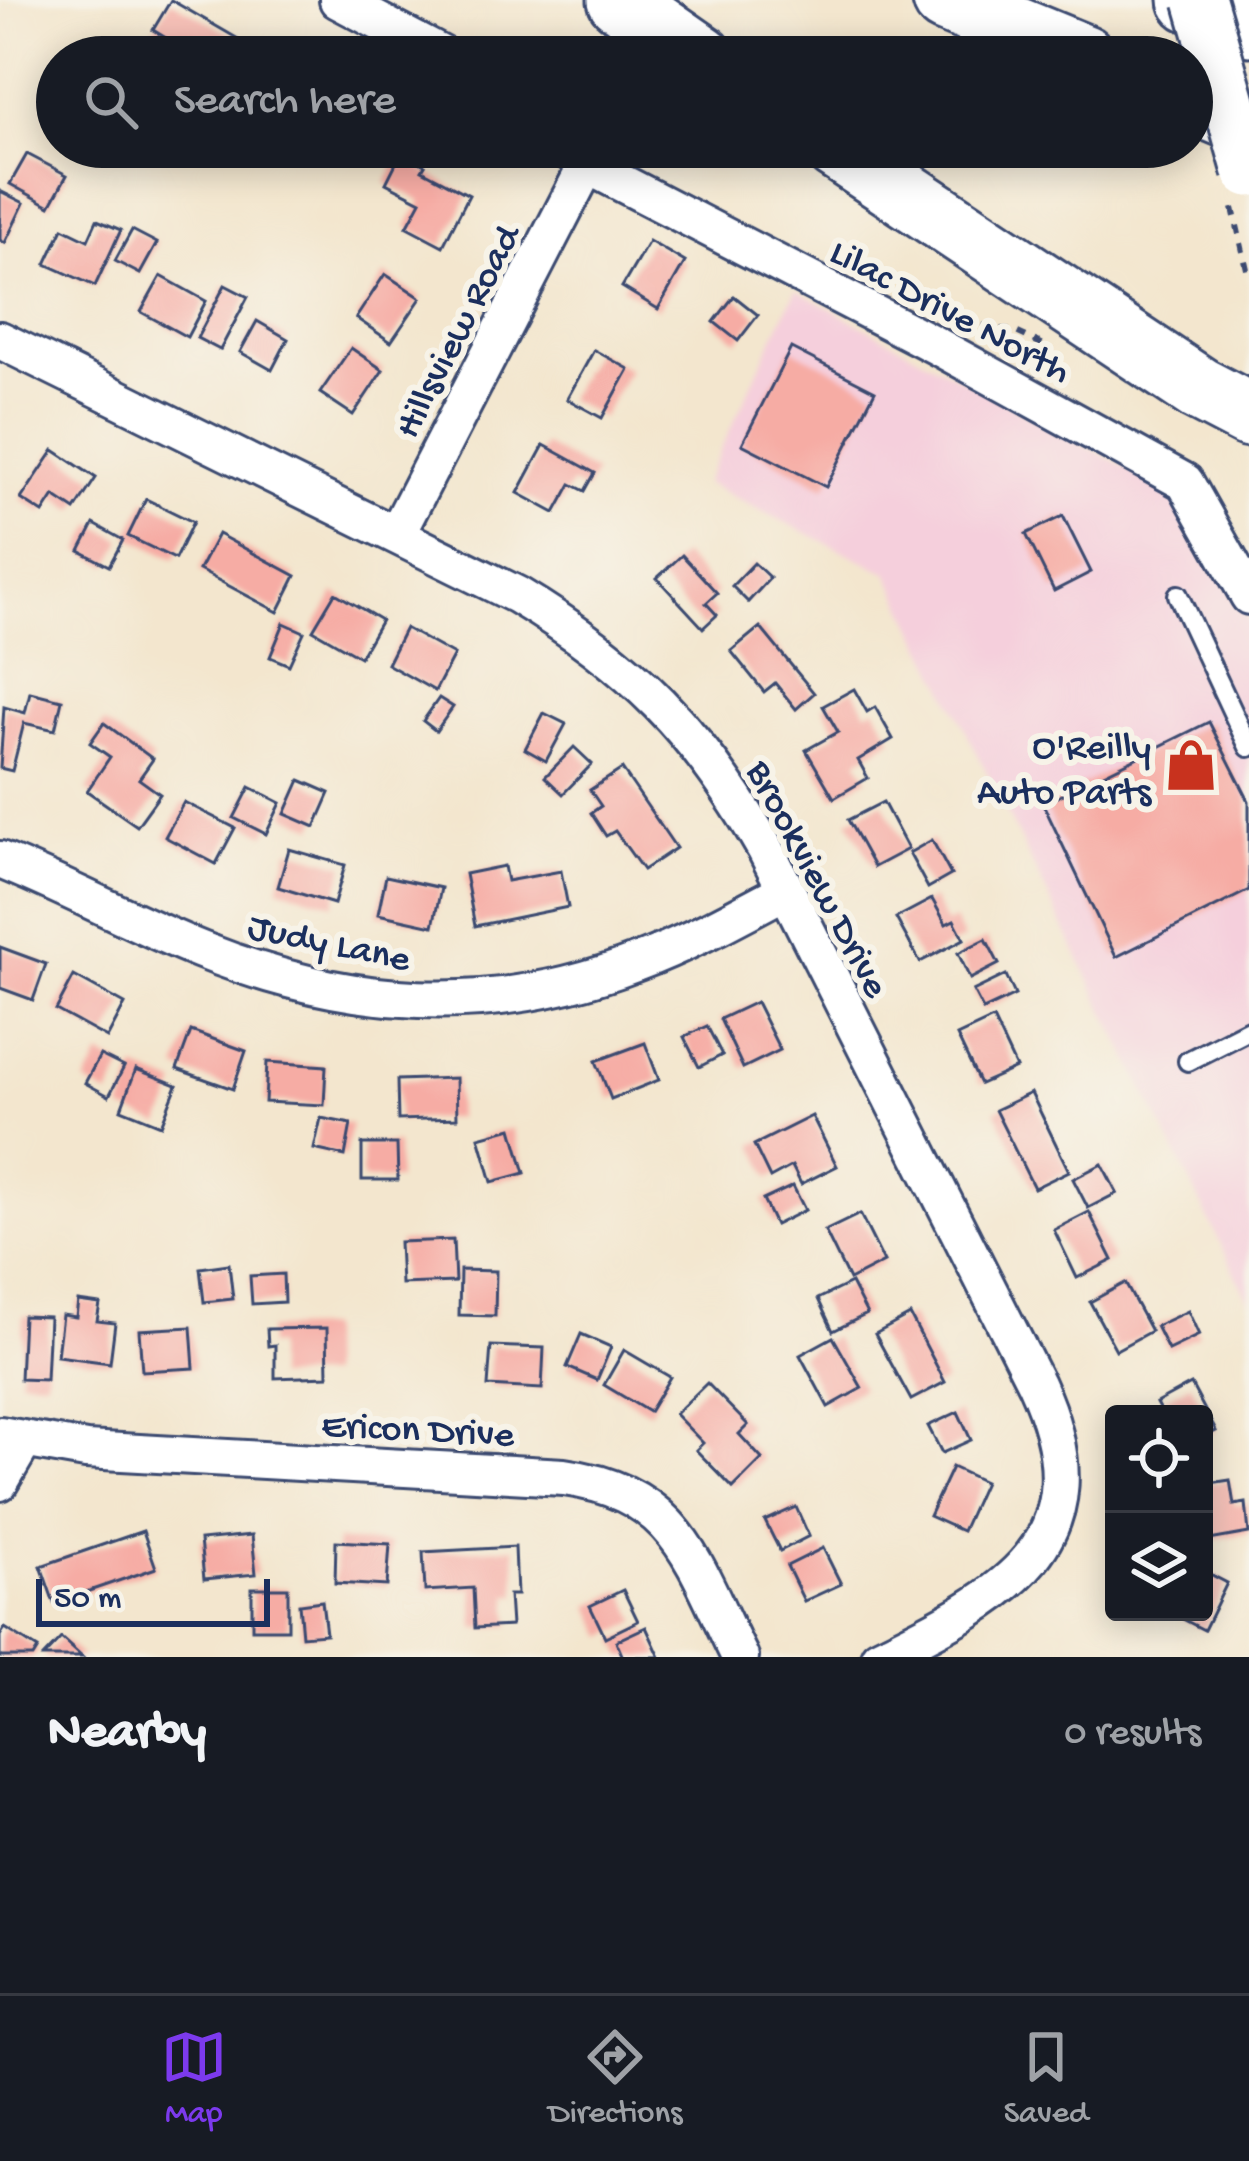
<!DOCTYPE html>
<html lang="en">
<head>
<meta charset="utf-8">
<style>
  body { margin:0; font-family:"Gochi Hand",sans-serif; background:#242831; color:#f1f3f6 }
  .controls { position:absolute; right:36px; bottom:36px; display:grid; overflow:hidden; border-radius:12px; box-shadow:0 6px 30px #0003 }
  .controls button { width:108px; height:108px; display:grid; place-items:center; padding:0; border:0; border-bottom:3px solid #363941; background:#171b24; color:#f1f3f6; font:60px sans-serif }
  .scale { position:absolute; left:36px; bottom:30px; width:234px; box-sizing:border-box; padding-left:12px; border:6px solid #1b2f5e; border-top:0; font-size:33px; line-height:42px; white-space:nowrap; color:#1b2f5e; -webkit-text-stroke:9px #f7f3e8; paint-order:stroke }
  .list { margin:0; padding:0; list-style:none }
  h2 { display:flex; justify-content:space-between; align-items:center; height:156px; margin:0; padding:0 48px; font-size:51px }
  h2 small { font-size:39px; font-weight:400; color:#9ea1a6 }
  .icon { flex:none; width:66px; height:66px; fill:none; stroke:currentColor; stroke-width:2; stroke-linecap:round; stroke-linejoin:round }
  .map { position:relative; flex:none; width:1249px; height:1657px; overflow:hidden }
  .search { position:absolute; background:#171b24; box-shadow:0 6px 30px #0003; left:36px; right:36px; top:36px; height:132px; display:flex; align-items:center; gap:30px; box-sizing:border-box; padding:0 42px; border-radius:66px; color:#9ea1a6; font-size:45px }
  .sheet { height:336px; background:#171b24 }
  nav { display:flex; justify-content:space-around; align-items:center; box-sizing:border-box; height:168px; border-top:3px solid #363941; background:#171b24; font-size:33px; color:#9ea1a6 }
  nav a { display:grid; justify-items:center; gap:6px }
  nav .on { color:#7c3aed }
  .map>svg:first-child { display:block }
  .built { fill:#f5cfdc }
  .building { fill:#f6aca4 }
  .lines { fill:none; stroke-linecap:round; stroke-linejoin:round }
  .lane-casing { stroke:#3b4a6f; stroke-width:24 }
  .street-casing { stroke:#3b4a6f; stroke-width:42 }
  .highway-casing { stroke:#3b4a6f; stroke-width:69 }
  .path { stroke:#3b4a6f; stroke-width:6; stroke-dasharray:9 9; stroke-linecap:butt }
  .lane { stroke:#fff; stroke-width:18 }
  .street { stroke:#fff; stroke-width:36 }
  .highway { stroke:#fff; stroke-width:63 }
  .secondary-bridge-casing { stroke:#3b4a6f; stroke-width:57; stroke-linecap:butt }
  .path-bridge { stroke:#3b4a6f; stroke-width:6; stroke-dasharray:9 9; stroke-linecap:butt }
  .secondary-bridge { stroke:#fff; stroke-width:51 }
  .labels { text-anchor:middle; stroke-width:12; stroke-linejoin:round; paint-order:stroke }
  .street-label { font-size:39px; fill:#1b2f5e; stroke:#f7f3e8 }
  .poi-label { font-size:39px; fill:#1b2f5e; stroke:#f7f3e8; text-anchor:end }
</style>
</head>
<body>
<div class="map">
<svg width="1249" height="1657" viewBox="0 0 1249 1657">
  <rect width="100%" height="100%" fill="#f7f3e8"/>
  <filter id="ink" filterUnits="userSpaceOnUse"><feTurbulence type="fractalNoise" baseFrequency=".00833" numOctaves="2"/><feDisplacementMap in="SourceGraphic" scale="24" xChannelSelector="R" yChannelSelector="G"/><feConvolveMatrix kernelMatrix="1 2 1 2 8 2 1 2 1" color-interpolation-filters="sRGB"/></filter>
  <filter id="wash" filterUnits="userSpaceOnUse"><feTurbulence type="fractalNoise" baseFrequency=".004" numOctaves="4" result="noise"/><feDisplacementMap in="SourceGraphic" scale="48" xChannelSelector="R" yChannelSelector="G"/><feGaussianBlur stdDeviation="2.7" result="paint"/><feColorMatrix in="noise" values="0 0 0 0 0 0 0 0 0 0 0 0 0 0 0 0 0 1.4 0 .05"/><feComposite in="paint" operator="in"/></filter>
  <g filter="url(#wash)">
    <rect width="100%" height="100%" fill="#f3e6ce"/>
    <polygon class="built" points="796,290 1155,483 1181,500 1201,520 1249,620 1249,1301 888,573 705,483"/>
    <g id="blocks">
      <g class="building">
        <polygon points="171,0 247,44 239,57 197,57 153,30"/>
        <polygon points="401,153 425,165 422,170 469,195 443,246 407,227 421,201 386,183"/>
        <polygon points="27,154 67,175 50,206 10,184"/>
        <polygon points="0,191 24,203 5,243 0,240"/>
        <polygon points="97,220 121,230 95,286 46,264 63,228 88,240"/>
        <polygon points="132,230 157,243 140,274 115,261"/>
        <polygon points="649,241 685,262 658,309 622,287"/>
        <polygon points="385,274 421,298 391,342 356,318"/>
        <polygon points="161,276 206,301 187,337 141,312"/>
        <polygon points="225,285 248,297 220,350 197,338"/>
        <polygon points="734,296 758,315 738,341 714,322"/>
        <polygon points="257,321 288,339 272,370 240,352"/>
        <polygon points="351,348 383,370 353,415 320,393"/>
        <polygon points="791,348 875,391 826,487 742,444"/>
        <polygon points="594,350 629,369 602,418 567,399"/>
        <polygon points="544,445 595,473 585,491 571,484 555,513 518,493"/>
        <polygon points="54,450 96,478 75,510 54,496 43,513 21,499"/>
        <polygon points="146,499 193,522 175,559 128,536"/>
        <polygon points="1063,516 1091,572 1054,591 1026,534"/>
        <polygon points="94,524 123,540 109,566 80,551"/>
        <polygon points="218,534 296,576 278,612 199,570"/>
        <polygon points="682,555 717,593 706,603 717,615 703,628 657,578"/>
        <polygon points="754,563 770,578 748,602 732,586"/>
        <polygon points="335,593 381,620 360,657 313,630"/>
        <polygon points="284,623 304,632 289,665 270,657"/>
        <polygon points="760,627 814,693 796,709 775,683 764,692 731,651"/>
        <polygon points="405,628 454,655 435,691 387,664"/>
        <polygon points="854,689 867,712 875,707 893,739 858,760 868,778 834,798 806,750 838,732 823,706"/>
        <polygon points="30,692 62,700 55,730 24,723 12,771 0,768 4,707 25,713"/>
        <polygon points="439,698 453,707 436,731 423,721"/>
        <polygon points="544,713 566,724 546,761 525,749"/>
        <polygon points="1209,722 1249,801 1249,890 1116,957 1043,804"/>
        <polygon points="104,723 153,759 139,779 160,794 137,826 87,791 110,757 90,743"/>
        <polygon points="574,747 592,764 563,794 545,777"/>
        <polygon points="622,769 676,848 643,870 615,831 606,836 591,813 601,806 590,790"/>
        <polygon points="300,780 330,793 315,827 285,814"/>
        <polygon points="250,787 281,803 266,834 234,818"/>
        <polygon points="184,802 235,828 216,864 165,837"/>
        <polygon points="883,802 908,849 874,867 848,820"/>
        <polygon points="932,840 951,875 928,888 909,853"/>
        <polygon points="289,849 345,865 334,904 278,887"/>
        <polygon points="504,866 507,881 561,871 568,907 475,926 465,874"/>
        <polygon points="386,876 441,888 433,926 378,914"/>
        <polygon points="932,899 946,924 954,920 964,939 920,962 896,918"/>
        <polygon points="986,939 999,964 970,979 958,953"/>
        <polygon points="0,947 46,964 33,1000 0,988"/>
        <polygon points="1006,975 1015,995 983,1010 973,991"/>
        <polygon points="74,976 125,1004 107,1038 56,1010"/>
        <polygon points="756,1002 780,1050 743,1068 720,1019"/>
        <polygon points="993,1019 1016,1068 980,1084 957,1036"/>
        <polygon points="707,1026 722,1055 699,1067 684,1037"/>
        <polygon points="191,1031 246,1051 233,1089 177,1069"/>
        <polygon points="645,1043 659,1080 611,1099 596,1061"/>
        <polygon points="100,1055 124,1067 109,1096 85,1083"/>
        <polygon points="267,1062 326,1066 324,1105 265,1102"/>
        <polygon points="136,1069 177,1085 161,1125 121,1109"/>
        <polygon points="456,1078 457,1118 398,1120 397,1080"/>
        <polygon points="1031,1093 1069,1171 1034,1188 995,1110"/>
        <polygon points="812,1116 837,1166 801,1184 792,1166 770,1178 754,1145"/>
        <polygon points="321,1118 351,1124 345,1156 314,1149"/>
        <polygon points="512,1128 525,1173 492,1182 479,1137"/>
        <polygon points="362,1144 397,1144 398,1180 362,1180"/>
        <polygon points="1102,1164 1117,1193 1088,1208 1073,1179"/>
        <polygon points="793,1186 805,1210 775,1225 763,1200"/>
        <polygon points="1089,1212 1113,1260 1077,1278 1054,1230"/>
        <polygon points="860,1214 884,1262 849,1280 825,1231"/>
        <polygon points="453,1240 455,1282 401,1284 399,1242"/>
        <polygon points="229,1264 233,1299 204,1302 200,1268"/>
        <polygon points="460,1270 496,1271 495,1316 459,1315"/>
        <polygon points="283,1274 284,1302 252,1304 250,1276"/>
        <polygon points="851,1283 867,1314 833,1331 818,1299"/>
        <polygon points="1125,1283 1151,1331 1116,1350 1090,1302"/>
        <polygon points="78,1301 100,1304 97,1321 115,1323 110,1363 57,1356 62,1315 76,1317"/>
        <polygon points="1188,1311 1199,1335 1168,1350 1156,1326"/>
        <polygon points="910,1315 945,1382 911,1400 875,1334"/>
        <polygon points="23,1316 49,1317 46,1380 20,1379"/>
        <polygon points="191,1327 194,1368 142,1371 139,1330"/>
        <polygon points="327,1328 328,1376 275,1378 275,1345 268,1346 267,1329"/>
        <polygon points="581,1334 611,1347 597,1380 567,1367"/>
        <polygon points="833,1337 862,1388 828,1407 800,1355"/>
        <polygon points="491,1346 544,1348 542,1389 488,1386"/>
        <polygon points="624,1350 670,1377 649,1412 604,1385"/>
        <polygon points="707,1383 748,1425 739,1434 762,1459 733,1488 696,1450 703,1443 675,1414"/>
        <polygon points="1191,1384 1216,1431 1204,1437 1204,1414 1162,1414 1156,1403"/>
        <polygon points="958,1412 971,1440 942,1453 928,1426"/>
        <polygon points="952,1467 984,1482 962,1531 929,1516"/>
        <polygon points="1230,1480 1234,1505 1246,1503 1249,1533 1204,1541 1204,1484"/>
        <polygon points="796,1507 809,1536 780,1551 765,1521"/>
        <polygon points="143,1531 156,1568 54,1603 41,1566"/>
        <polygon points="252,1535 256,1574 204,1579 200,1540"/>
        <polygon points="336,1541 390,1544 387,1586 335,1583"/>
        <polygon points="515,1547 517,1595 509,1595 511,1626 475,1628 473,1588 425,1591 423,1552"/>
        <polygon points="823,1548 841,1584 804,1601 787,1566"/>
        <polygon points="1204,1571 1227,1583 1204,1630 1169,1612 1204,1612"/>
        <rect x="252" y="1588" width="36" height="41"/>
        <polygon points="623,1590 638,1621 605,1637 590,1606"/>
        <polygon points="322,1601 326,1634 302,1636 299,1604"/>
        <polygon points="646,1627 660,1657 623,1657 616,1641"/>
        <polygon points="5,1628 38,1649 33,1657 0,1657 0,1636"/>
        <polygon points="61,1638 82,1657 43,1657"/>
      </g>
    </g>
  </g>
  <g filter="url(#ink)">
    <use href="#blocks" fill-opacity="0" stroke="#3b4a6f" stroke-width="3"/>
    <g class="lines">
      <g class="lane-casing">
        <g id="lane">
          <polyline points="1178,595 1249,747"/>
          <polyline points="1188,1061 1249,1030"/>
        </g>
      </g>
      <g class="street-casing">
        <g id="street">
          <polyline points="338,0 446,57"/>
          <polyline points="563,147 587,165 935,345 1185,482 1249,596"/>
          <path d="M 0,340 L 517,595 C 632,664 698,731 765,848 L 1036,1384 C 1109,1543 1002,1597 879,1657"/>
          <polyline points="397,533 587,165"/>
          <path d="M 0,860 C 68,887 133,923 201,950 C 346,1008 490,1019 638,962 C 689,943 737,916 786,890"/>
          <path d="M 0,1435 L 86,1450 L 564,1477 C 680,1493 693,1564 740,1657"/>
          <polyline points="0,1482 24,1441"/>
        </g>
      </g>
      <g class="highway-casing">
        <g id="highway">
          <polyline points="620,0 702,57"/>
          <polyline points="945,0 1084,57"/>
          <polyline points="1191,0 1249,24"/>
          <polyline points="1192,101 1249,125"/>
          <polyline points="835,147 1199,389 1249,415"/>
        </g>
      </g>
      <g class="path">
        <polyline points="478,44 494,57"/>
        <polyline points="965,322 1016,332 1044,345"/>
      </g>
      <use href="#lane" class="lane"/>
      <use href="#street" class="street"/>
      <use href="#highway" class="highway"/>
      <g class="secondary-bridge-casing">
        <polyline id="secondary-bridge" points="1200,0 1249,171"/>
      </g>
      <polyline class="path-bridge" points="1233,208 1249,278"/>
      <use href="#secondary-bridge" class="secondary-bridge"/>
    </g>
  </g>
  <defs>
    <g id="shop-bare" transform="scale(4.14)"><path d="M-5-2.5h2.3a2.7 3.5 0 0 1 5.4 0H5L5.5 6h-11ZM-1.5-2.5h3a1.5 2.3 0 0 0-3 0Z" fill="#c8321e" stroke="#f7f3e8" stroke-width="2.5" paint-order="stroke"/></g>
  </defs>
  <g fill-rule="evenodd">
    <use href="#shop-bare" x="1191" y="765"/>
  </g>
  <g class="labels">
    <g class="street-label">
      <text transform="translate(952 308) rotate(28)" y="14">Lilac Drive North</text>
      <text transform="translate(454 330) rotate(-63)" y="14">Hillsview Road</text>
      <text transform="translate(821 877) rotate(62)" y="14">Brookview Drive</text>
      <text transform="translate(330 939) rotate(12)" y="14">Judy Lane</text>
      <text transform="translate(418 1426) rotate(3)" y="14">Ericon Drive</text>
    </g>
    <g class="poi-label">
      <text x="1151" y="757">O'Reilly<tspan x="1151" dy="45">Auto Parts</tspan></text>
    </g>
  </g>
</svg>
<div class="controls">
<button><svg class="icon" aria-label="locate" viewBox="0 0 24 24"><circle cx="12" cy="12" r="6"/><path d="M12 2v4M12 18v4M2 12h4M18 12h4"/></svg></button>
<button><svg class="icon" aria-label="layers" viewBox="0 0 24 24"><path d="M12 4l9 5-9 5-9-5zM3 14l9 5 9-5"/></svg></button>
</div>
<div class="scale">50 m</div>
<div class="search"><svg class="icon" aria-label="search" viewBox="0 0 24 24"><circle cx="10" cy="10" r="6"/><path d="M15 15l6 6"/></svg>Search here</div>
</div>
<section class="sheet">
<h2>Nearby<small>0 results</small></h2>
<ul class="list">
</ul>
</section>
<nav>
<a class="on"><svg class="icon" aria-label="map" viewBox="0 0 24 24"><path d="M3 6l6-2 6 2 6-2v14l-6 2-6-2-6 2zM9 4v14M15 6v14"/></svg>Map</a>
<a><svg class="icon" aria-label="directions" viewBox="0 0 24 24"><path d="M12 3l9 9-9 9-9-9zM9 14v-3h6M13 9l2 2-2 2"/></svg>Directions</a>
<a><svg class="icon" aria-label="saved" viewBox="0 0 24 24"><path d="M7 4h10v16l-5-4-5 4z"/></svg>Saved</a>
</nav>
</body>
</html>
